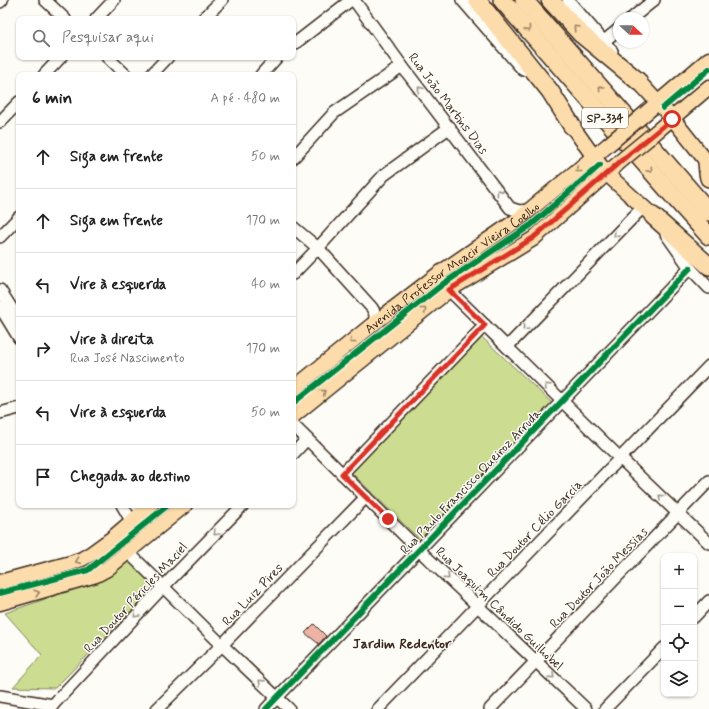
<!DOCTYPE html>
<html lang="pt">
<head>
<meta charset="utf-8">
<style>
  body { margin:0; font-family:Mynerve,sans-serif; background:#f6f6f6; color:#222 }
  .controls { position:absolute; right:12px; bottom:12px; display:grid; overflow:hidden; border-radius:8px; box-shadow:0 1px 3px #0004 }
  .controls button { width:36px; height:36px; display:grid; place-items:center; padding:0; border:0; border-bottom:1px solid #e0e0e0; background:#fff; color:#222; font:20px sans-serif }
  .compass { position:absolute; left:613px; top:12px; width:36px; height:36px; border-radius:50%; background:#fff; box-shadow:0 1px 3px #0004; rotate:112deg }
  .stop { position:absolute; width:12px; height:12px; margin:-9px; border:3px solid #d93025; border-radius:50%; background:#fff }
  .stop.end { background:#d93025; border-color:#fff; box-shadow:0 1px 4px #0008 }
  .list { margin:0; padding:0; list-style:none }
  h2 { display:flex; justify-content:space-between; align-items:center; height:52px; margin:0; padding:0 16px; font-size:17px }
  h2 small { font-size:13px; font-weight:400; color:#767676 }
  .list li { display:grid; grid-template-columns:26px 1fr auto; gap:12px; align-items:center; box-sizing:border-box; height:64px; padding:0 16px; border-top:1px solid #e0e0e0 }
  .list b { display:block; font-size:15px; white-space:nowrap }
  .list p { margin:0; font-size:13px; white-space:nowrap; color:#767676 }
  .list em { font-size:13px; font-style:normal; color:#767676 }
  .icon { flex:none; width:22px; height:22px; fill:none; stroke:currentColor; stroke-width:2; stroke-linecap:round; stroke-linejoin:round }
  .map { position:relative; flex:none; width:709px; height:709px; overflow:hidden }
  .search { position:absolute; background:#fff; box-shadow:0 1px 3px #0004; left:16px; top:16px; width:280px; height:44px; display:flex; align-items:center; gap:10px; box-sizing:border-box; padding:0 14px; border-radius:8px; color:#767676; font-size:15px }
  .panel { position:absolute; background:#fff; box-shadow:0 1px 3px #0004; left:16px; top:72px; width:280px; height:436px; border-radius:8px }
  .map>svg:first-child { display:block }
  .green { fill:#ccdd91; stroke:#848458 }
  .building { fill:#edb4a6; stroke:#3b2a1e }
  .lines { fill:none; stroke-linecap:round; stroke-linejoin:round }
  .minor-casing { stroke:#3b2a1e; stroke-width:14 }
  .major-casing { stroke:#3b2a1e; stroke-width:17 }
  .highway-casing { stroke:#3b2a1e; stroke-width:20 }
  .minor { stroke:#fdfcf7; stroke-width:11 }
  .major { stroke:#fddcac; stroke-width:14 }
  .highway { stroke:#fddcac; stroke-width:17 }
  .major-bridge-casing { stroke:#3b2a1e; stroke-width:17; stroke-linecap:butt }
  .major-bridge { stroke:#fddcac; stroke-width:14 }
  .cycleway-casing { stroke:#fdfcf7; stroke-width:8 }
  .cycleway { stroke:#00873e; stroke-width:6 }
  .oneway { stroke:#9c8365 }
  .oneway2 { stroke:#9c938a }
  .route { stroke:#d93025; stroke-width:5 }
  .labels { text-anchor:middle; stroke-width:3; stroke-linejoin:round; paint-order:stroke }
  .shield { fill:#fdfcf7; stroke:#75695f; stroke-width:1 }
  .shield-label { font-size:12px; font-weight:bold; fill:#3b2a1e }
  .street-label { font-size:13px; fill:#3b2a1e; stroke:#fdfcf7 }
  .neighbourhood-label { font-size:14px; font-weight:bold; fill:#3b2a1e; stroke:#fdfcf7 }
</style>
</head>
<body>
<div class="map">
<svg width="709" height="709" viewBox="0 0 709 709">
  <rect width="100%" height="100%" fill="#fdfcf7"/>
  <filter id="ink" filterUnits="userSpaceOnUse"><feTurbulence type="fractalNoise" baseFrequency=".025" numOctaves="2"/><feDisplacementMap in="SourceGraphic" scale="8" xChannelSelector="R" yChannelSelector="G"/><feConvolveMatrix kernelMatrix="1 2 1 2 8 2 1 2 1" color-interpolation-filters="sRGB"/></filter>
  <g filter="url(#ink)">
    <g class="green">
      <polygon points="482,337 553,404 421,541 351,472"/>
      <polygon points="127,559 155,587 55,688 13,687 42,655 5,613 100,580"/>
    </g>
    <polygon class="building" points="314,624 326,636 319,644 305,633"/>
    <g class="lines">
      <g class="minor-casing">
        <g id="minor">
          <polyline points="45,0 65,19"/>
          <polyline points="354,0 402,66 510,208 519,211 529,210"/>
          <polyline points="462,0 523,70"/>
          <polyline points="568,0 612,51"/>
          <polyline points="0,2 2,0"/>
          <polyline points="632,18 654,0"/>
          <polyline points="96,19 114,0"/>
          <polyline points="203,19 222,0"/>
          <polyline points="293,45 351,0"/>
          <polyline points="597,45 603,42 619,29"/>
          <polyline points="107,57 126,75"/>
          <polyline points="44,75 61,57"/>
          <polyline points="151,75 168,57"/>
          <polyline points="261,75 277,57"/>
          <polyline points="0,122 19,102"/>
          <polyline points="293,158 334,113 402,66"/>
          <path d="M 293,227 L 318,248 L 372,308 C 376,314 376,319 372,325"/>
          <polyline points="666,234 690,268 709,288"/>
          <polyline points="0,237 19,217"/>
          <polyline points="293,274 318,248 384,175 450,127"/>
          <polyline points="437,275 449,290 620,458 709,543"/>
          <polyline points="0,290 19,320"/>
          <polyline points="0,307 19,338"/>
          <polyline points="507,347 643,207"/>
          <polyline points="0,413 19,408"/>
          <polyline points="293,425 419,550 586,709"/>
          <polyline points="293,454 307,439"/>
          <polyline points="342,474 485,325"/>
          <polyline points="122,505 132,522"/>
          <polyline points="136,505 144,511"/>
          <polyline points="128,552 222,645 289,709"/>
          <polyline points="694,617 709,601"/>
          <polyline points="0,696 53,705"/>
          <polyline points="49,709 163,587 243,505"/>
          <polyline points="157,709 222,645 366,497"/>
          <polyline points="266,709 690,268"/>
          <polyline points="378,709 709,366"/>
          <polyline points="490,709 709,481"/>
          <polyline points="605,709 664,648"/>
        </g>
      </g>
      <g class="major-casing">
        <g id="major">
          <polyline points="638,81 673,119 707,162"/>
          <polyline points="641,117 709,59"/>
          <polyline points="572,126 594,157 607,174 653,216"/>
          <polyline points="656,132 709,87"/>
          <path id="s1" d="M 293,389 L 372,325 L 437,275 L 520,218 L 608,145"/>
          <polyline points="293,416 449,290 533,239 622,160"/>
          <polyline points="0,582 71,563 82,559 92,553 110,540 151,505"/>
          <polyline points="0,603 96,575 107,569 185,505"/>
        </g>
      </g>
      <g class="highway-casing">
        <g id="highway">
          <polyline points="477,0 550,91 572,126"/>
          <polyline points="502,0 681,205 709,236"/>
          <polyline points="524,0 709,212"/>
          <polyline points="550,0 581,34 638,81"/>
          <polyline points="707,162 708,173 709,178"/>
          <polyline points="653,216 709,266"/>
        </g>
      </g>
      <use href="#minor" class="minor"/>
      <use href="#major" class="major"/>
      <use href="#highway" class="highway"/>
      <g class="major-bridge-casing">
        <g id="major-bridge">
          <polyline points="608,145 641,117"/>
          <polyline points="622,160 656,132"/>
        </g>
      </g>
      <use href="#major-bridge" class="major-bridge"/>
      <g class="cycleway-casing">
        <g id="cycleway">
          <polyline points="663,108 709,69"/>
          <polyline points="293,403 443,284 531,225 600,165"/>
          <polyline points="0,593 88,570 168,505"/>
          <polyline points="266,709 690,268"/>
        </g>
      </g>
      <use href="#cycleway" class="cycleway"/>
    </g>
    <defs><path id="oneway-chevron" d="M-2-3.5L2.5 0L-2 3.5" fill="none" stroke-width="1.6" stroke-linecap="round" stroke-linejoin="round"/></defs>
    <g class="oneway">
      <use href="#oneway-chevron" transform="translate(576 28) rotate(-133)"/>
      <use href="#oneway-chevron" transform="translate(528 29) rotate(49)"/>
      <use href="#oneway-chevron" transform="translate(601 88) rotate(-131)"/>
      <use href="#oneway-chevron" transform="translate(578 170) rotate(141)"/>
      <use href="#oneway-chevron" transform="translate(650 170) rotate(49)"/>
      <use href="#oneway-chevron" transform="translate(424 310) rotate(-39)"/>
      <use href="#oneway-chevron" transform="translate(352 341) rotate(141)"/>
      <use href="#oneway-chevron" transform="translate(323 392) rotate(-39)"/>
      <use href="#oneway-chevron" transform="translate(78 561) rotate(159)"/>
      <use href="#oneway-chevron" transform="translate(37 593) rotate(-16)"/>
    </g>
    <g class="oneway2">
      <use href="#oneway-chevron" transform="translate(420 89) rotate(-128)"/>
      <use href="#oneway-chevron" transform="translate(499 192) rotate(-127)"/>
      <use href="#oneway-chevron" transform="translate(616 235) rotate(134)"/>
      <use href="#oneway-chevron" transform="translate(525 328) rotate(134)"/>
      <use href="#oneway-chevron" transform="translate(547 386) rotate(-136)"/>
      <use href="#oneway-chevron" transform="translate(661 497) rotate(-136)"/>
      <use href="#oneway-chevron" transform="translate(216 533) rotate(134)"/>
      <use href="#oneway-chevron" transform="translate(447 577) rotate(43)"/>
      <use href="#oneway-chevron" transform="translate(136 615) rotate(133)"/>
      <use href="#oneway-chevron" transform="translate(552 676) rotate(44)"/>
      <use href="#oneway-chevron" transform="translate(261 682) rotate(-136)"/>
    </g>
  </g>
  <g class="lines" filter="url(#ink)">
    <polyline class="route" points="388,519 342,474 485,325 449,290 533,238 622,160 672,119"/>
  </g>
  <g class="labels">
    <rect class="shield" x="582" y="108" width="46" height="20" rx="3"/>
    <g class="shield-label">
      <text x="605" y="122">SP-334</text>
    </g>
    <g class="street-label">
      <text transform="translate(449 103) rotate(53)" y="5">Rua João Martins Dias</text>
      <text dy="5" stroke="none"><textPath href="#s1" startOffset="200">Avenida Professor Moacir Vieira Coelho</textPath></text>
      <text transform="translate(470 481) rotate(-46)" y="5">Rua Paulo Francisco Queiroz Arruda</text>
      <text transform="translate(534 528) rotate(-46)" y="5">Rua Doutor Célio Garcia</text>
      <text transform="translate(598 577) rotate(-46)" y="5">Rua Doutor João Messias</text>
      <text transform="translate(252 594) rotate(-46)" y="5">Rua Luiz Pires</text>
      <text transform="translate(135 597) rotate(-47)" y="5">Rua Doutor Péricles Maciel</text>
      <text transform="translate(500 608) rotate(44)" y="5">Rua Joaquim Cândido Guilhobel</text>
    </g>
    <g class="neighbourhood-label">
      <text x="402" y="648">Jardim Redentor</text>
    </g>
  </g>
</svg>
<div class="controls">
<button>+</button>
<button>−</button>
<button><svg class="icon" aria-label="locate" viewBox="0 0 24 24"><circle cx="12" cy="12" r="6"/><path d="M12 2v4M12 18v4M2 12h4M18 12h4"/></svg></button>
<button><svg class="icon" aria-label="layers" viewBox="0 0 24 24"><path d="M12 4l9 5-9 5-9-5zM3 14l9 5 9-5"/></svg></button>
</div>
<svg class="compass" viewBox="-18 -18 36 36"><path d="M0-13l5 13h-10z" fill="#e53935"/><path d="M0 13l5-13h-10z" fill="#767676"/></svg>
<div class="stop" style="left:672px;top:119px"></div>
<div class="stop end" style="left:388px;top:519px"></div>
<div class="search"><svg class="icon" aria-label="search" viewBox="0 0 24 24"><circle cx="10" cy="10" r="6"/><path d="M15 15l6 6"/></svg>Pesquisar aqui</div>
<section class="panel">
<h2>6 min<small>A pé · 480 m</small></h2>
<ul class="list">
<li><svg class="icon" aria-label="ahead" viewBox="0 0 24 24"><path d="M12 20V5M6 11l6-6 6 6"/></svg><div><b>Siga em frente</b></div><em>50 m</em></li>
<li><svg class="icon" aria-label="ahead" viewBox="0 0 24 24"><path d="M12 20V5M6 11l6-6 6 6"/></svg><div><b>Siga em frente</b></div><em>170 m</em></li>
<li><svg class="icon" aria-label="left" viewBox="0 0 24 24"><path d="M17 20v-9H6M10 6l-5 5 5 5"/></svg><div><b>Vire à esquerda</b></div><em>40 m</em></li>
<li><svg class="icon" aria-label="right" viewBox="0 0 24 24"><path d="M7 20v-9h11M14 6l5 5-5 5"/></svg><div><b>Vire à direita</b><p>Rua José Nascimento</p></div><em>170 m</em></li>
<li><svg class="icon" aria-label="left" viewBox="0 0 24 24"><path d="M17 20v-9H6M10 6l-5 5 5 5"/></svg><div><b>Vire à esquerda</b></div><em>50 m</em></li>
<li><svg class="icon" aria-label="arrive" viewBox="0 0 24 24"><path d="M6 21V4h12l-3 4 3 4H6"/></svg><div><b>Chegada ao destino</b></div></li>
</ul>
</section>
</div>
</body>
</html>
